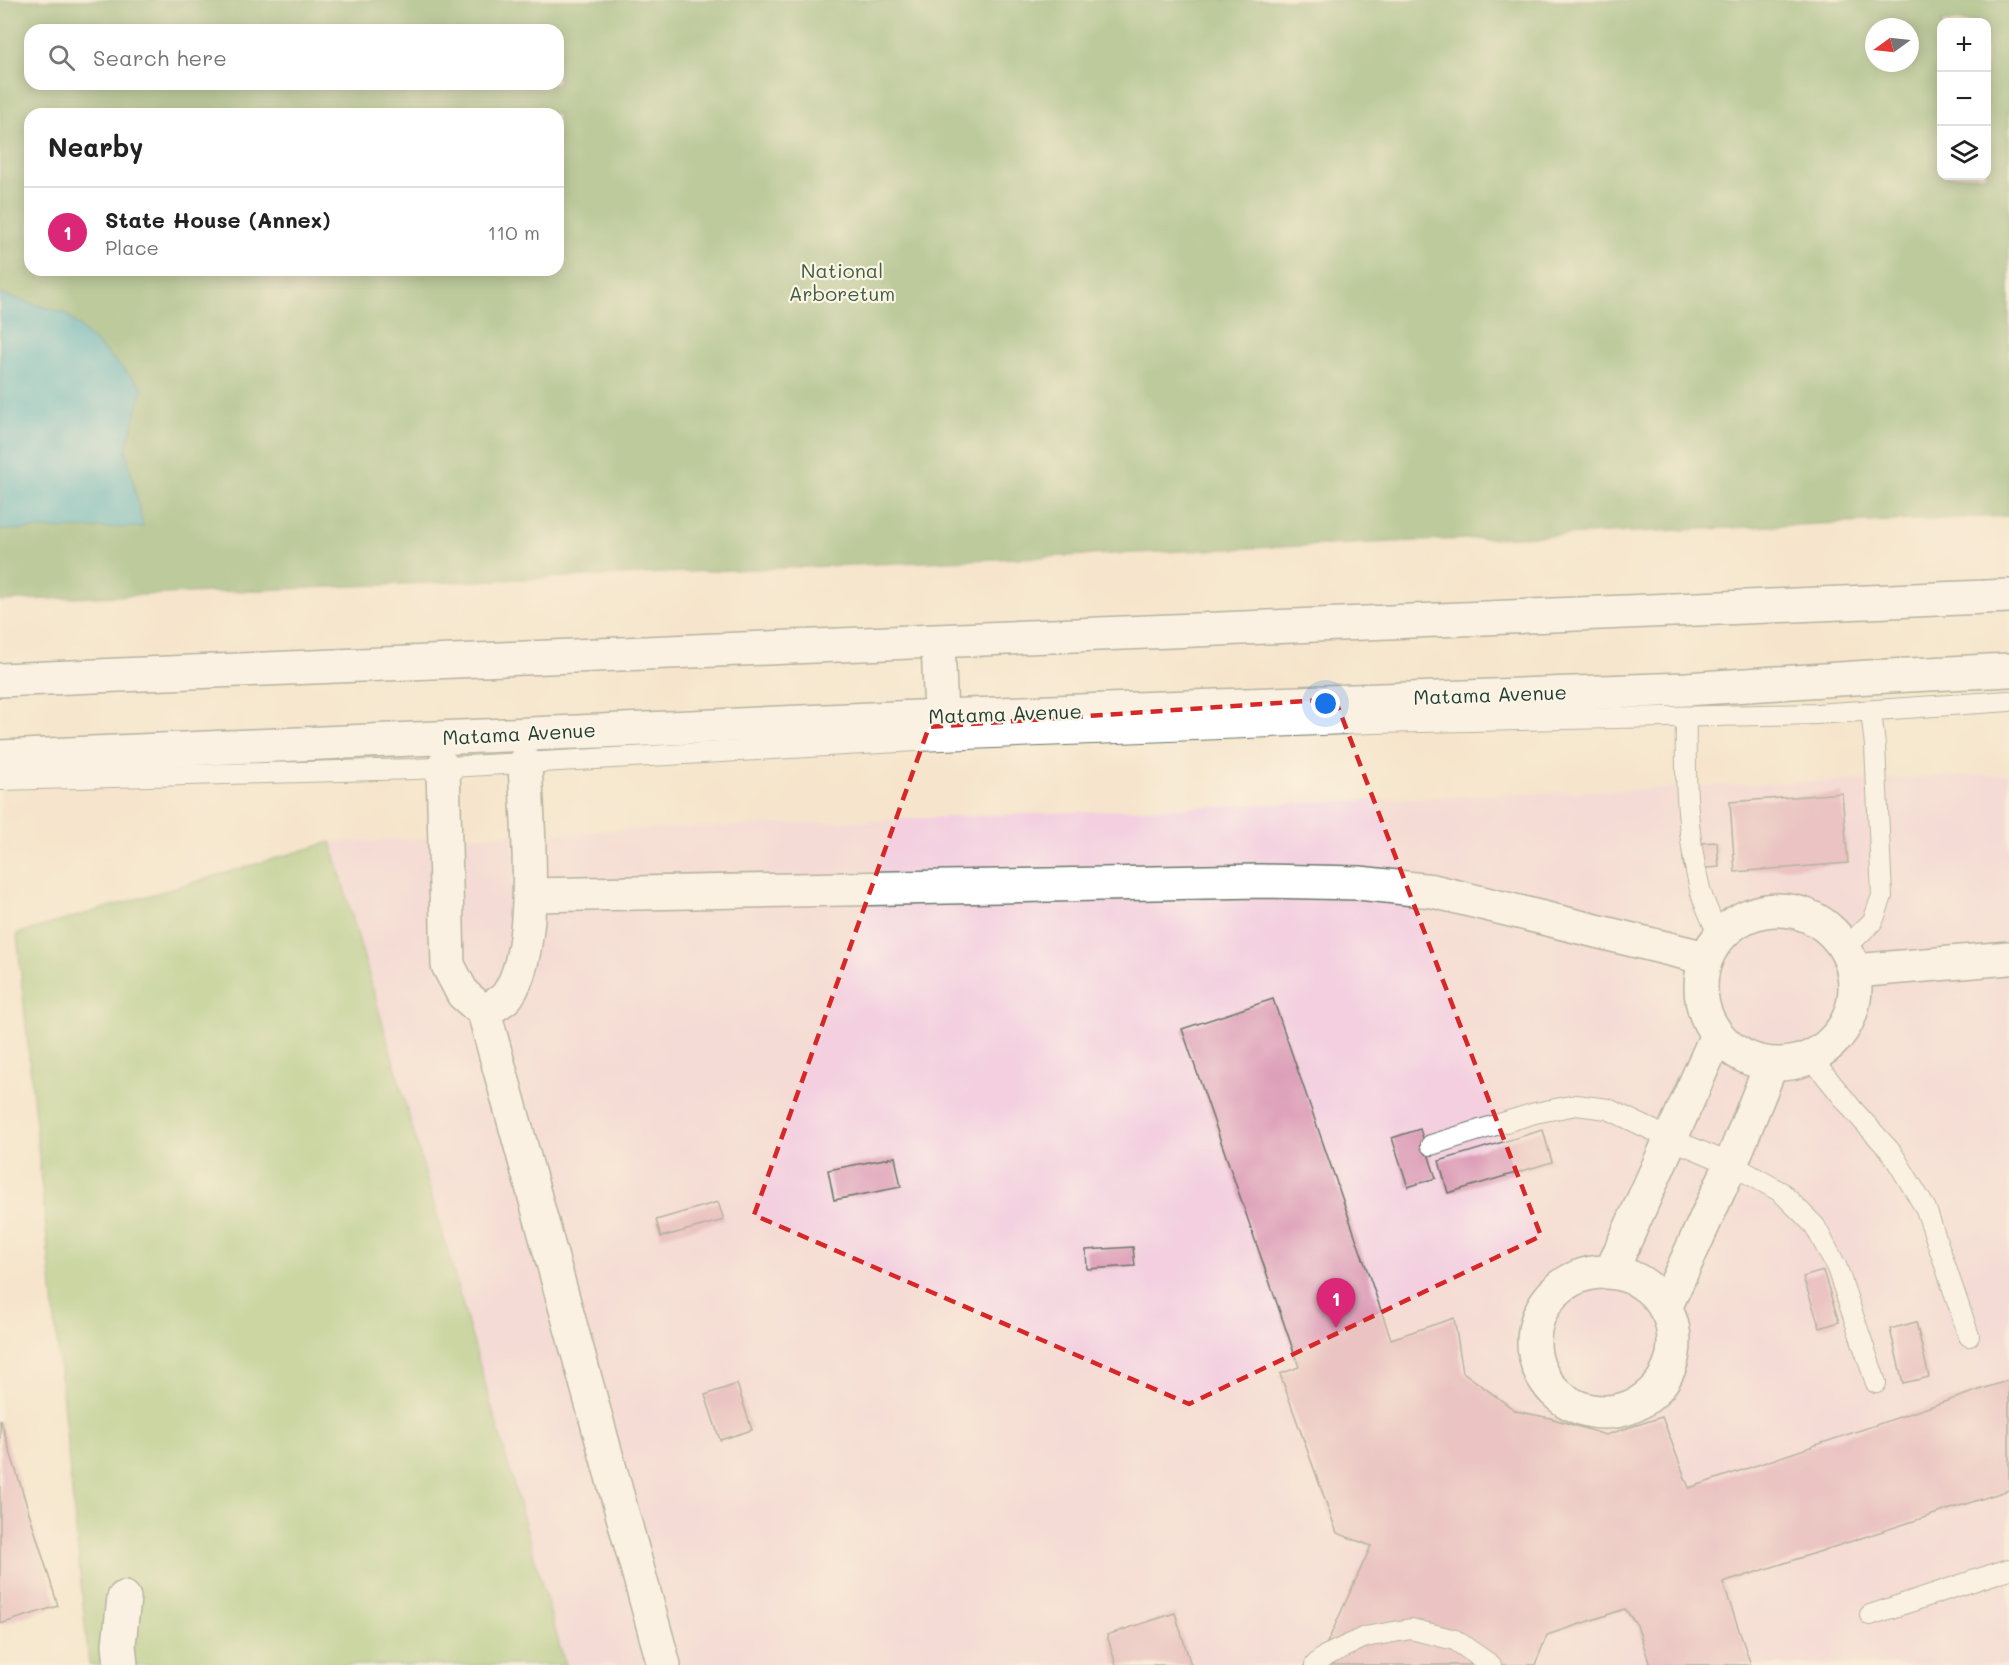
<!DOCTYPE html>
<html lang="en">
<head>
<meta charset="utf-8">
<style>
  body { margin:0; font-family:Mali,sans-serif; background:#f6f6f6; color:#222 }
  .controls { position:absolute; right:18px; top:18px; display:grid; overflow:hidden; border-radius:12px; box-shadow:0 3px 15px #0003 }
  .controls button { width:54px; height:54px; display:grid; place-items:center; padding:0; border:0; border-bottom:2px solid #e0e0e0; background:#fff; color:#222; font:30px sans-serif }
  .compass { position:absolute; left:1865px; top:18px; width:54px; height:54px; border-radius:50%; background:#fff; box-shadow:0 3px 15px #0003; rotate:255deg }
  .you { position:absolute; left:1326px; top:704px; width:21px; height:21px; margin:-15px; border:4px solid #fff; border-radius:50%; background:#1a73e8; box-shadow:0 0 0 9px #1a73e833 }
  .badge { display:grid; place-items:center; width:39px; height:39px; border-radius:50%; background:#db2777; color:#fff; font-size:20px; font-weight:700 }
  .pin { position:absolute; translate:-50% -50px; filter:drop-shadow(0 2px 3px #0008) }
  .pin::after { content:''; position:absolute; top:32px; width:21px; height:18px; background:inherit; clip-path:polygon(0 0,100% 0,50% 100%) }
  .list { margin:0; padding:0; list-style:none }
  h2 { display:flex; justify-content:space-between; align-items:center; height:78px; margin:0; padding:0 24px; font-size:26px }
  h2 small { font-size:20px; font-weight:400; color:#767676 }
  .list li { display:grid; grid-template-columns:39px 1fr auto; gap:18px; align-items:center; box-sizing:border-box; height:90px; padding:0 24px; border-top:2px solid #e0e0e0 }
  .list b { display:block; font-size:22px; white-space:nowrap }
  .list p { margin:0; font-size:20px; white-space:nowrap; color:#767676 }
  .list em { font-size:20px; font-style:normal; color:#767676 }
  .icon { flex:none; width:33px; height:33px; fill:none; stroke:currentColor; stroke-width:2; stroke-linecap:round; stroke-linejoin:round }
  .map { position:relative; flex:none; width:2009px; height:1665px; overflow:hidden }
  .search { position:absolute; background:#fff; box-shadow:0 3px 15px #0003; left:24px; top:24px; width:540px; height:66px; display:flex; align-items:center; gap:15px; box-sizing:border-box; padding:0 21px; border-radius:18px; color:#767676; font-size:22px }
  .panel { position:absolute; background:#fff; box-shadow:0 3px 15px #0003; left:24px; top:108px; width:540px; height:168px; border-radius:18px }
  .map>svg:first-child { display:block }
  .built { fill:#f3cfe0 }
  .green { fill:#97c472; stroke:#5b8053; stroke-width:1.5 }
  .forest { fill:#79aa64; stroke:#4c744c; stroke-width:1.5; fill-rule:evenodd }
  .water { fill:#3eadbc; stroke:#2e7578; stroke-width:1.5 }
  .building { fill:#db9ab6 }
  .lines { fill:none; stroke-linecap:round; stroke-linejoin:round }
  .lane-casing { stroke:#6a7869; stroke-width:22 }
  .street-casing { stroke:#6a7869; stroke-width:36 }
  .secondary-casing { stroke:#6a7869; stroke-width:36 }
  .lane { stroke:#fff; stroke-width:20 }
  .street { stroke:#fff; stroke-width:33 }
  .secondary { stroke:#fff; stroke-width:33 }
  .marked { fill:none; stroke:#d62828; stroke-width:4.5; stroke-dasharray:12 8; stroke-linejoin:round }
  .labels { text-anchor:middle; stroke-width:4.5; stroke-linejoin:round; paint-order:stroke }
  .park-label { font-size:20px; fill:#3d5f44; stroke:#fcf5e5 }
  .street-label { font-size:20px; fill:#1f3d34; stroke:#fcf5e5 }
</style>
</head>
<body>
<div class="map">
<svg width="2009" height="1665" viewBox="0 0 2009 1665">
  <rect width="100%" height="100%" fill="#fcf5e5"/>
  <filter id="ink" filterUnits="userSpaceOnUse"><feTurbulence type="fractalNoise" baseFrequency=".0167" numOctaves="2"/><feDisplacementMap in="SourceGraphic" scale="12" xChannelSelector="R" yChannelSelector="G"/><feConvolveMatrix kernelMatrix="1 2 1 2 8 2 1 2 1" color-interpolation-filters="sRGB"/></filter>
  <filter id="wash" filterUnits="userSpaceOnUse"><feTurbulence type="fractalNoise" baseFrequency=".008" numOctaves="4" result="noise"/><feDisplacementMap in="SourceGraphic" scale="24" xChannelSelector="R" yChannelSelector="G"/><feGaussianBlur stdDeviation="1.35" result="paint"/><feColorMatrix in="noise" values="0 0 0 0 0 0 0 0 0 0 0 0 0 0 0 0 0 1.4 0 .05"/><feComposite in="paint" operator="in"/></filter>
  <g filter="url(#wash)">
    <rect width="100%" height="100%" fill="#f6e5cc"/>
    <polygon class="built" points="2009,774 2009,1665 565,1665 331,842"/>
    <polygon class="green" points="331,842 565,1665 89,1665 17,934"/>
    <path class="forest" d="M 0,0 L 2009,0 L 2009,516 L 0,601 ZM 1942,22 L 1986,22 L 1986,176 L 1942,176 ZM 1874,27 L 1910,27 L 1910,63 L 1874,63 ZM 30,30 L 558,30 L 558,84 L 30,84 ZM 30,114 L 558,114 L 558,270 L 30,270 Z"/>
    <polygon class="water" points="0,294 65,313 143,388 126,450 143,527 0,530"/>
    <g id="blocks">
      <g class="building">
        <polygon points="1842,793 1848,863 1735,872 1730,802"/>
        <polygon points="1717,842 1719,867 1684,870 1682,844"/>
        <polygon points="1273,999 1391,1339 1454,1318 1463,1372 1516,1411 1550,1418 1606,1435 1662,1417 1689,1488 2009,1380 2009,1490 1723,1583 1751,1665 1650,1665 1637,1625 1625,1609 1547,1635 1535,1665 1317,1665 1371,1546 1337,1533 1280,1374 1299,1367 1182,1029"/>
        <polygon points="1420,1129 1436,1178 1408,1187 1392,1138"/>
        <polygon points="1543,1130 1552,1162 1448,1193 1439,1161"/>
        <polygon points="895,1157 901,1187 834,1200 828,1170"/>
        <polygon points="718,1202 724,1220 661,1237 656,1220"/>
        <polygon points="1133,1247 1135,1266 1087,1269 1086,1250"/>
        <polygon points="1823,1271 1839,1322 1820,1328 1803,1277"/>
        <polygon points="1916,1322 1929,1377 1903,1383 1890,1329"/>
        <polygon points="737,1384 752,1430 720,1440 705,1395"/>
        <polygon points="0,1419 58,1606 0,1624"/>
        <polygon points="1175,1613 1191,1665 1116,1665 1107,1635"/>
      </g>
    </g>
  </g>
  <g filter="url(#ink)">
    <use href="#blocks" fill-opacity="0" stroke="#6a7869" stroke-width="1.5"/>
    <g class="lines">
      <g class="lane-casing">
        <g id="lane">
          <path d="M 1686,717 C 1685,774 1686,833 1700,889 C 1704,905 1713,921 1719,937"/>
          <polyline points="0,780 415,769 917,741 1372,723 1816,714 2009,701"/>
          <polyline points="1845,948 1873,921 1882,896 1875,746 1871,711"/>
          <polyline points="1812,1059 1854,1111 1892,1153 1926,1209 1969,1336"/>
          <polyline points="1431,1145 1535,1113 1576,1105 1608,1109 1671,1139 1731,1164 1781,1192 1815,1226 1837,1268 1876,1383"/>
          <polyline points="1870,1615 2009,1569"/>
          <polyline points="1315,1665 1325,1656 1365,1637 1411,1629 1455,1640 1491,1665"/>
        </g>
      </g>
      <g class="street-casing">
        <g id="street">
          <polyline points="443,767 448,965 463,994 484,1012 664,1665"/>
          <polyline points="530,895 1260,881 1359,883 1433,891 1706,958"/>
          <circle cx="1778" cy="987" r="77"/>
          <polyline points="1854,971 2009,958"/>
          <path d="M 484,1012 C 491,1007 502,1002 507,996 C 541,949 527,821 525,763"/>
          <circle cx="1604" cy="1342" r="70"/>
          <polyline points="1611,1272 1717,1035"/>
          <polyline points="1665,1308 1731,1164 1771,1065"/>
          <polyline points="121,1665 119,1644 124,1598"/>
        </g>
      </g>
      <g class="secondary-casing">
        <g id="secondary">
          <polyline points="938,642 941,716"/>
          <polyline points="0,680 2009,596"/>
          <polyline points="0,757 941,716 1686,689 1869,677 2009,670"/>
        </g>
      </g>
      <use href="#lane" class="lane"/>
      <use href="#street" class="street"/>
      <use href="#secondary" class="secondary"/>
    </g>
  </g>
  <path d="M0 0H2009V1665H0ZM 1335,699 L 1541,1236 L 1189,1404 L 754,1215 L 929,727 Z" fill="#f6e5cc" fill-opacity=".55" fill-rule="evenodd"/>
  <path class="marked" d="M 1335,699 L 1541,1236 L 1189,1404 L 754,1215 L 929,727 Z"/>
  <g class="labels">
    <g class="park-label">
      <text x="842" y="278">National<tspan x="842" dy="23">Arboretum</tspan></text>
    </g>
    <g class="street-label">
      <text transform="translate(1490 695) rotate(-2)" y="7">Matama Avenue</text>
      <text transform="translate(1005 714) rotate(-2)" y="7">Matama Avenue</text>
      <text transform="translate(519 734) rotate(-3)" y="7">Matama Avenue</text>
    </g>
  </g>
</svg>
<div class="controls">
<button>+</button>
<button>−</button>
<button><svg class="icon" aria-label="layers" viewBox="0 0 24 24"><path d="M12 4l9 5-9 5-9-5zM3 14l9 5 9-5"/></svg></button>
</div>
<svg class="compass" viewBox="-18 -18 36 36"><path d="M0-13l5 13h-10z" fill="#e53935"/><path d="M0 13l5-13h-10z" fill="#767676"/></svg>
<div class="you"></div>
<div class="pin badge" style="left:1336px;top:1328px">1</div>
<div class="search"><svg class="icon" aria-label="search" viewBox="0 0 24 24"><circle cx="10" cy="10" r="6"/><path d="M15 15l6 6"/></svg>Search here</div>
<section class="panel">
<h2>Nearby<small></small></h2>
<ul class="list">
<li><span class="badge">1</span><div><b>State House (Annex)</b><p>Place</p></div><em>110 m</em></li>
</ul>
</section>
</div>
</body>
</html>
